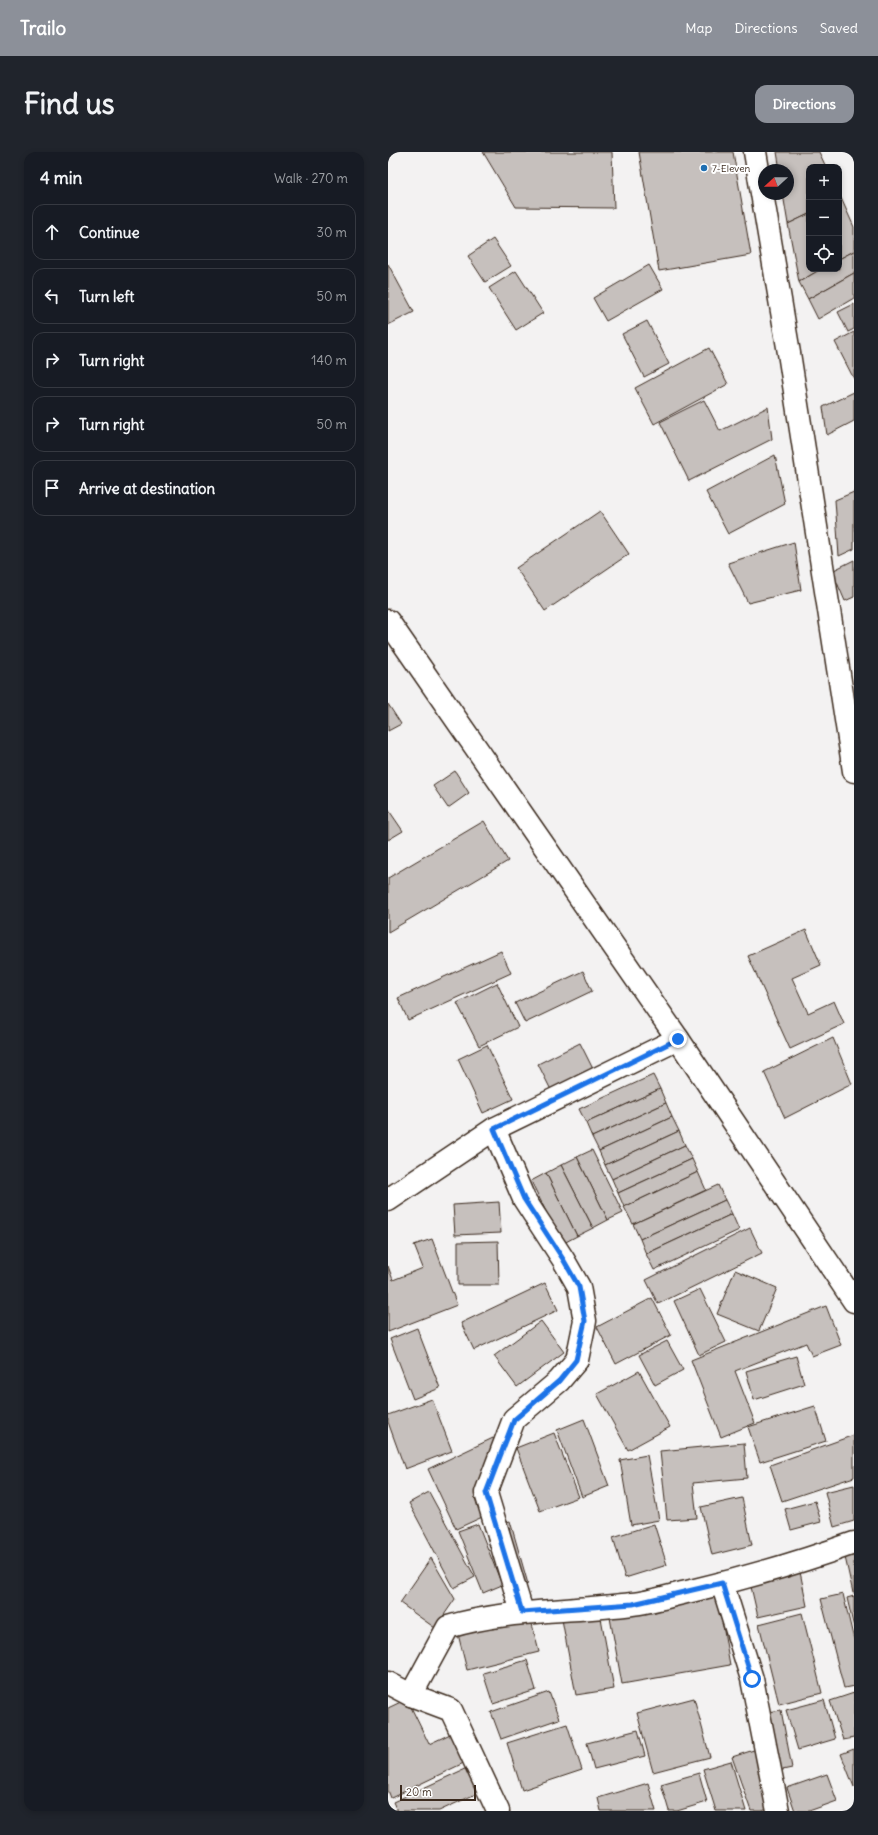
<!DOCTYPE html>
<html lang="en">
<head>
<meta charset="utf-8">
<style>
  body { margin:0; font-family:Delius,sans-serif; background:#20242c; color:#f1f3f6 }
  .controls { position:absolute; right:12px; top:12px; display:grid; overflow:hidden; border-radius:8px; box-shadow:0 2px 6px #0003 }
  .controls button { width:36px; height:36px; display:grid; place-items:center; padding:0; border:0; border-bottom:1px solid #363941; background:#171b24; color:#f1f3f6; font:20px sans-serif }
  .compass { position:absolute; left:370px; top:12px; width:36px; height:36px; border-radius:50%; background:#171b24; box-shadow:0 2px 6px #0003; rotate:249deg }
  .scale { position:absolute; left:12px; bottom:10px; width:76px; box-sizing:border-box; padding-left:4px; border:2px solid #3b2a1e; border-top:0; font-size:11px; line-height:14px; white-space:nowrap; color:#3b2a1e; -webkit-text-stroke:3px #fff; paint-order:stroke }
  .stop { position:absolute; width:12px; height:12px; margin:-9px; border:3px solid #1a73e8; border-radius:50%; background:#fff }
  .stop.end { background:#1a73e8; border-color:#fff; box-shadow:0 1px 4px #0008 }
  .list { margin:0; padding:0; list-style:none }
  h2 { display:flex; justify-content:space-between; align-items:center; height:52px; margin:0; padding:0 16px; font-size:17px }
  h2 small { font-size:13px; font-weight:400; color:#9ea1a6 }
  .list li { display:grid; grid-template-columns:26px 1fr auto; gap:12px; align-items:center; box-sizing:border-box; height:56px; margin:0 8px 8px; padding:0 8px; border:1px solid #363941; border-radius:12px }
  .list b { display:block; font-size:15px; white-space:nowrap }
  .list em { font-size:13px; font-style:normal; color:#9ea1a6 }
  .icon { flex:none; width:22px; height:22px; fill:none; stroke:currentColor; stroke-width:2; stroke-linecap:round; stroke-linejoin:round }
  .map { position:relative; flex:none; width:466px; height:1659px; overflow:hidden; border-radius:12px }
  header { display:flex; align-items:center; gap:24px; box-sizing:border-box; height:56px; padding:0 20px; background:#8c9099; color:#fff }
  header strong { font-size:19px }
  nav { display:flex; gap:22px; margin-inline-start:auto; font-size:14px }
  .intro { display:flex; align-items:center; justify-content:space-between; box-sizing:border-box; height:96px; padding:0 24px }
  h1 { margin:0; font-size:28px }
  .button { padding:10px 18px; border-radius:12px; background:#8c9099; color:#fff; font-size:14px; font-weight:700 }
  main { display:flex; gap:24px; padding:0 24px }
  aside { flex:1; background:#171b24; border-radius:12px; box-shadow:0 2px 6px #0003 }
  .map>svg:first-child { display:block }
  .building { fill:#c6c0bd; stroke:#3b2a1e }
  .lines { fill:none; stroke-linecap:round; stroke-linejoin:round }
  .minor-casing { stroke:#3b2a1e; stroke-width:25 }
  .minor { stroke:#fff; stroke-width:22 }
  .route { stroke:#1a73e8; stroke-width:5 }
  .poi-dot { fill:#1f6fb2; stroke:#fff; stroke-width:1.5 }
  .labels { text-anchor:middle; stroke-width:4; stroke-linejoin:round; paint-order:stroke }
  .poi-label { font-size:10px; fill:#3b2a1e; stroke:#fff; text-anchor:start }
</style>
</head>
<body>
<header>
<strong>Trailo</strong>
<nav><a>Map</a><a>Directions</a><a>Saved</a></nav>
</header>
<div class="intro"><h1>Find us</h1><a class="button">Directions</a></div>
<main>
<aside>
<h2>4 min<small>Walk · 270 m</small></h2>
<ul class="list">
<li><svg class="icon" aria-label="ahead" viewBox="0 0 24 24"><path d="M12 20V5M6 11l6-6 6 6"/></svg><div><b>Continue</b></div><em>30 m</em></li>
<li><svg class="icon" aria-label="left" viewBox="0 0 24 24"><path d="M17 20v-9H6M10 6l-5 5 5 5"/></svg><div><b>Turn left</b></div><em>50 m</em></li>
<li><svg class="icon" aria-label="right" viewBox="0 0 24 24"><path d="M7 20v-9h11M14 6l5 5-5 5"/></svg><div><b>Turn right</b></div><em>140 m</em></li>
<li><svg class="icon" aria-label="right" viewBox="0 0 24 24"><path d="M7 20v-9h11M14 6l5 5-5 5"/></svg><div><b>Turn right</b></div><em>50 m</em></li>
<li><svg class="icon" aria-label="arrive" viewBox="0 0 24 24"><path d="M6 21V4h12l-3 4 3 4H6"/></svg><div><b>Arrive at destination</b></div></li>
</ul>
</aside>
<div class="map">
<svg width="466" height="1659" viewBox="0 0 466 1659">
  <rect width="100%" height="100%" fill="#f3f2f2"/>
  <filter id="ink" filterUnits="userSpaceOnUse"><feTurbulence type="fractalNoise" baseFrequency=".025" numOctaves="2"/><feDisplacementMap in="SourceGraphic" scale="8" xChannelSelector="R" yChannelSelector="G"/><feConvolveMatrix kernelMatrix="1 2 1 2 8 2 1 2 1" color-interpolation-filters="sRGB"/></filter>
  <g filter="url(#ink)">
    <g class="building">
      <polygon points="95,0 224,0 226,56 128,55"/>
      <polygon points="251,0 345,0 363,103 271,119"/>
      <polygon points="389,0 431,0 438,15 421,15 421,62 400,72 395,42 400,42 400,18 392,18"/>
      <polygon points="453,46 466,75 466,99 451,107 451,47"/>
      <polygon points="421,62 421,117 433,117 411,130 400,72"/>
      <polygon points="105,87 123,114 97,130 80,104"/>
      <polygon points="466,99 466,121 420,147 411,130 433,117 451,117 451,107"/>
      <polygon points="0,112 26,160 0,173"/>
      <polygon points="261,113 275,137 218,169 205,146"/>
      <polygon points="128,119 155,161 128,178 101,136"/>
      <polygon points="466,121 466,146 430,167 420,147"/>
      <polygon points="466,152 466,177 460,180 450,160"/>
      <polygon points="259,169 281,212 256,225 234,182"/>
      <polygon points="466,180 466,227 447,190"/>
      <polygon points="321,196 340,232 266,272 247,236"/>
      <polygon points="466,240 466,269 439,283 435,255"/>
      <polygon points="316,248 332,279 380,255 384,287 301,329 272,270"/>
      <polygon points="387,303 397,352 340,382 318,340"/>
      <polygon points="466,340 466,397 451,404 447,348"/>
      <polygon points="212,359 241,402 157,459 128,416"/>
      <polygon points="406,390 413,438 360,451 340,411"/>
      <polygon points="466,408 466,445 457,449 444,419"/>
      <polygon points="0,552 13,572 0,579"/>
      <polygon points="67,619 81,641 60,656 45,634"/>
      <polygon points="0,657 15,679 0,688"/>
      <polygon points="96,669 120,709 0,780 0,726"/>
      <polygon points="418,778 433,813 404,826 420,861 446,849 456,872 402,897 360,804"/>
      <polygon points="113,799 123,821 20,868 10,846"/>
      <polygon points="195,819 204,839 137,871 127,851"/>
      <polygon points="109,831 130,875 91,894 69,851"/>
      <polygon points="445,886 464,932 397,966 376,920"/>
      <polygon points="192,891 208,923 166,944 150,912"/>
      <polygon points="99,893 125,947 95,961 70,907"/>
      <polygon points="265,923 272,937 198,971 191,957"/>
      <polygon points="272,937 278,951 204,985 198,971"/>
      <polygon points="278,951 284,965 211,999 204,985"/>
      <polygon points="284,965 291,979 217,1013 211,999"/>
      <polygon points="291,979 297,993 224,1027 217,1013"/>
      <polygon points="297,993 304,1007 230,1041 224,1027"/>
      <polygon points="204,998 235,1061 220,1068 189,1005"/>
      <polygon points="189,1005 220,1068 205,1076 173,1013"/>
      <polygon points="304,1007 310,1020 236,1055 230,1041"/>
      <polygon points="173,1013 205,1076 189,1084 158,1021"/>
      <polygon points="310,1020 318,1038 245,1072 236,1055"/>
      <polygon points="158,1021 189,1084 174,1092 143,1029"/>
      <polygon points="330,1033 337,1048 252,1087 245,1072"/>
      <polygon points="337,1048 344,1062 258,1102 252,1087"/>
      <polygon points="111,1050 113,1081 67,1083 65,1053"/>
      <polygon points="344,1062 351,1078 266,1118 258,1102"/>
      <polygon points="362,1076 374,1101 270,1152 258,1128"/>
      <polygon points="44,1087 69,1153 0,1180 0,1114 5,1128 35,1116 26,1093"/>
      <polygon points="110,1089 111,1133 70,1133 70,1090"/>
      <polygon points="347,1118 389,1136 371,1179 329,1162"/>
      <polygon points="157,1131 170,1158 86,1198 73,1171"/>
      <polygon points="312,1137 338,1190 311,1203 286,1149"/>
      <polygon points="264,1146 283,1183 228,1212 209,1175"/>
      <polygon points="438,1154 453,1193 424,1204 418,1191 347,1219 367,1271 333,1285 303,1208"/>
      <polygon points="153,1169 176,1200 129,1235 106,1204"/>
      <polygon points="29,1176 52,1236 25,1247 2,1187"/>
      <polygon points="279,1189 295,1218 267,1233 251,1203"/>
      <polygon points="408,1204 416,1232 366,1248 358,1219"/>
      <polygon points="251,1219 282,1275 240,1298 209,1242"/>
      <polygon points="44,1247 64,1299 17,1317 0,1270 0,1263"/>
      <polygon points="427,1254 438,1289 372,1310 360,1275"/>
      <polygon points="196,1267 221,1334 194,1345 169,1278"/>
      <polygon points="166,1281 191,1345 152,1359 128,1296"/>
      <polygon points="466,1283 466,1325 394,1349 382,1313"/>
      <polygon points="105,1286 113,1303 100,1327 114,1356 68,1377 40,1317"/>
      <polygon points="356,1291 359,1326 305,1331 309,1366 279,1368 272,1299"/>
      <polygon points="259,1303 271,1368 243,1373 232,1308"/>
      <polygon points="466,1333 466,1369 446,1375 437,1340"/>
      <polygon points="41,1340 87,1425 66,1436 21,1351"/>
      <polygon points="354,1346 364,1393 324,1403 313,1355"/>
      <polygon points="427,1349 433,1370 403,1378 397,1357"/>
      <polygon points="122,1369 140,1432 121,1438 102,1374"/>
      <polygon points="90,1372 114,1433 95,1441 70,1379"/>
      <polygon points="266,1372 279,1413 237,1426 225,1385"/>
      <polygon points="466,1394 466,1441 465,1441 455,1396"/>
      <polygon points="43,1406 67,1447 47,1476 12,1451"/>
      <polygon points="411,1415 419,1454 370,1465 361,1426"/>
      <polygon points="329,1440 342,1513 234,1532 221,1460"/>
      <polygon points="455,1442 466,1488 466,1534 456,1536 433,1447"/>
      <polygon points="466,1444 466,1476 459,1446"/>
      <polygon points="211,1455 226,1537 188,1543 173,1462"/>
      <polygon points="141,1460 151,1500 79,1518 69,1478"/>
      <polygon points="414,1461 434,1541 391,1552 371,1472"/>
      <polygon points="139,1508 148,1538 105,1552 95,1521"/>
      <polygon points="161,1540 171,1567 113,1587 103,1560"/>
      <polygon points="466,1541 466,1586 455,1588 442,1549"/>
      <polygon points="306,1546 322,1605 265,1620 249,1561"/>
      <polygon points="19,1547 41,1592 75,1576 88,1605 3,1646 0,1638 0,1556"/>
      <polygon points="436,1548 447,1587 410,1598 398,1558"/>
      <polygon points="393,1558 404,1616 385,1620 374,1561"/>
      <polygon points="179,1572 194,1618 134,1638 119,1591"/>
      <polygon points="250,1578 257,1604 206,1617 199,1591"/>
      <polygon points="372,1596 392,1653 374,1659 363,1659 344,1605"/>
      <polygon points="466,1597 466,1635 453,1602"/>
      <polygon points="343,1609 358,1659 328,1659 315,1617"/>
      <polygon points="81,1615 92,1640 51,1659 9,1659 5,1650"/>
      <polygon points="311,1621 319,1650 289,1659 281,1659 273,1632"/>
      <polygon points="439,1622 449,1649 421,1659 407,1659 399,1636"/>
      <polygon points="260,1631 268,1659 213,1659 210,1646"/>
    </g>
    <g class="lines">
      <g class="minor-casing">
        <g id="minor">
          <polyline points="367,0 401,201 466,619"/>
          <polyline points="0,469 290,887 466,1149"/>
          <polyline points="106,977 136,1047 175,1107 191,1135 197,1169 189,1208 171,1229 126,1267 98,1341 134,1460"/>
          <polyline points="0,1048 106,977 290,887"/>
          <polyline points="334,1431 364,1527 390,1659"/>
          <polyline points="0,1531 23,1543 63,1558 110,1659"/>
          <path d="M 23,1543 L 60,1475 C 120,1457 182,1460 244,1452 C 263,1450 284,1443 303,1439 C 358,1426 413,1410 466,1391"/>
        </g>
      </g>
      <use href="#minor" class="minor"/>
    </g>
  </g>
  <g class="lines" filter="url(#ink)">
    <polyline class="route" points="290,887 106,977 136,1047 175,1107 191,1135 197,1169 188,1208 171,1229 126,1268 98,1341 134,1460 245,1452 334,1431 364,1527"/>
  </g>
  <circle class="poi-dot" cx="316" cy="16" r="4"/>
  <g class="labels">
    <g class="poi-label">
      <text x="324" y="20">7-Eleven</text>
    </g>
  </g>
</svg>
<div class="controls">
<button>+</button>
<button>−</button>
<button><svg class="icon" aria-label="locate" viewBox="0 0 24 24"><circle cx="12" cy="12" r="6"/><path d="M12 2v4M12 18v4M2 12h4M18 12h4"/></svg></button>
</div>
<svg class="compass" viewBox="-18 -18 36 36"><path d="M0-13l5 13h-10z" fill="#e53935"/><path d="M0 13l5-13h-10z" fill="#9ea1a6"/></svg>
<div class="scale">20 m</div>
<div class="stop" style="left:364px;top:1527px"></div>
<div class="stop end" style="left:290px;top:887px"></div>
</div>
</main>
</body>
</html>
